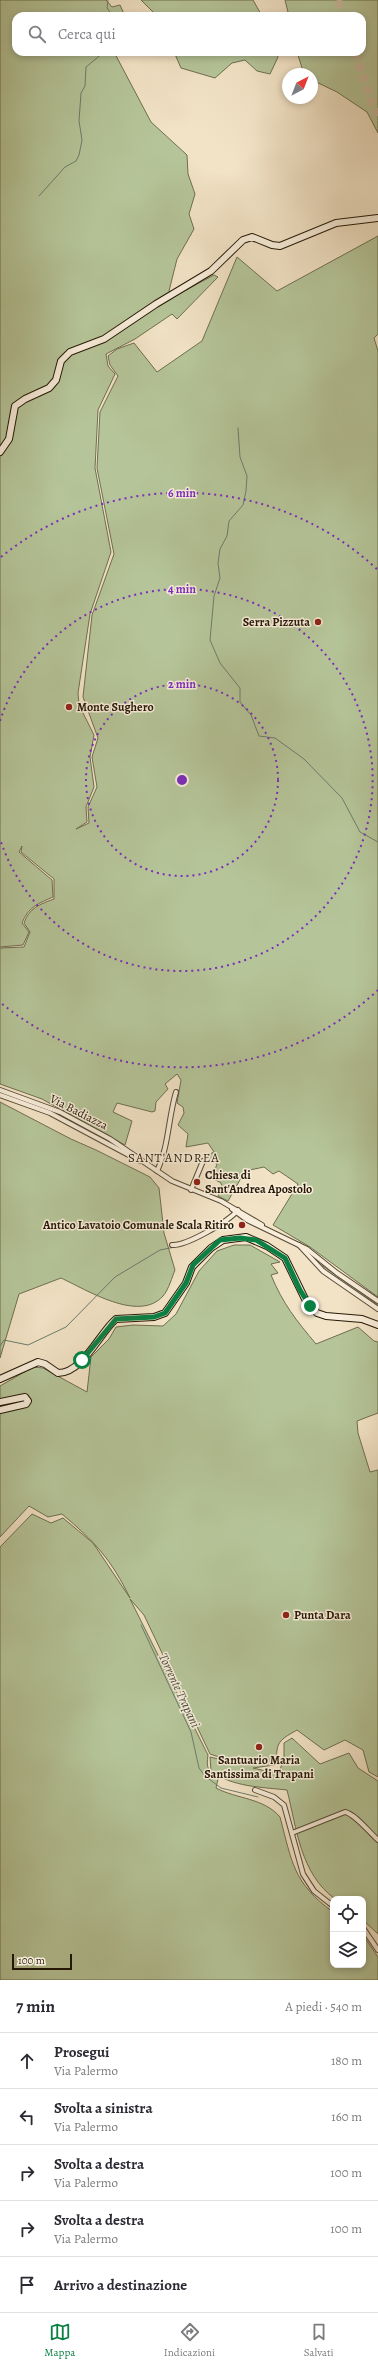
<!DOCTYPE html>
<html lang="it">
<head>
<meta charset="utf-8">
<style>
  body { margin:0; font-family:Alegreya,serif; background:#f7f7f7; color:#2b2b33 }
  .controls { position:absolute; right:12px; bottom:12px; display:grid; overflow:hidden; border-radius:8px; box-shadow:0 2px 6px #0003 }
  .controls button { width:36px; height:36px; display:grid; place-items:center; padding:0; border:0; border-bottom:1px solid #e1e1e2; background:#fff; color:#2b2b33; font:20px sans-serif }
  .compass { position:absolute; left:282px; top:68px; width:36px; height:36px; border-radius:50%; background:#fff; box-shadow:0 2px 6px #0003; rotate:42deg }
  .scale { position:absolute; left:12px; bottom:10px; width:60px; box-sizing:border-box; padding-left:4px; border:2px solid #261806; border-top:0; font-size:11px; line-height:14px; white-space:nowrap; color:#261806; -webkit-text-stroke:3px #f7edda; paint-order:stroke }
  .stop { position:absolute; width:12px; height:12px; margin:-9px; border:3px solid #0b8043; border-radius:50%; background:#fff }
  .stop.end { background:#0b8043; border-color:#fff; box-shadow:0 1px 4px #0008 }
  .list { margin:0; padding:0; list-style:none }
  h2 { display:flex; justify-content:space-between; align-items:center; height:52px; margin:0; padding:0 16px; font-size:17px }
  h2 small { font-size:13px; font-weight:400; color:#7c7c81 }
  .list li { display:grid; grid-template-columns:26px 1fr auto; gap:12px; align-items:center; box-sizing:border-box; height:56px; padding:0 16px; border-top:1px solid #e1e1e2 }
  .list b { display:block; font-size:15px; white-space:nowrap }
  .list p { margin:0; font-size:13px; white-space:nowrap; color:#7c7c81 }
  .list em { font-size:13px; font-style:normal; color:#7c7c81 }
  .icon { flex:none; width:22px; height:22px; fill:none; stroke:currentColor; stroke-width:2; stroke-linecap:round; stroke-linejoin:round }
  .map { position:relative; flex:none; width:378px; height:1980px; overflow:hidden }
  .search { position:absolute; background:#fff; box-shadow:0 2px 6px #0003; left:12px; right:12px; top:12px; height:44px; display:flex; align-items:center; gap:10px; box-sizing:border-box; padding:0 14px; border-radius:12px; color:#7c7c81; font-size:15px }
  .sheet { height:332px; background:#fff }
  nav { display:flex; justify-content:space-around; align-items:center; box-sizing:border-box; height:56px; border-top:1px solid #e1e1e2; background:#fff; font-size:11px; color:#7c7c81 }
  nav a { display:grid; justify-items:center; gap:2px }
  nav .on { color:#0b8043 }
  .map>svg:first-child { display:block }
  .green { fill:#b5c599; stroke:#6e6e50 }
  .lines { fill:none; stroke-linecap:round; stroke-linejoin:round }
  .stream { stroke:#6c7c6e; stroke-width:1 }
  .highway-tunnel { stroke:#c9baa0; stroke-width:8; stroke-dasharray:8 4; stroke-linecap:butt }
  .street-casing { stroke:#594b36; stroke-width:6 }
  .secondary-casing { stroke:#261806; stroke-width:8 }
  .street { stroke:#f7edda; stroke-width:4 }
  .secondary { stroke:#f7edda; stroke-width:6 }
  .route { stroke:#0b8043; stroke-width:5 }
  .ring { fill:none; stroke:#7b2cbf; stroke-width:2; stroke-dasharray:2 4 }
  .poi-dot { fill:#8f2418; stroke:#f7edda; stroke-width:1.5 }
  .labels { text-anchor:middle; stroke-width:3; stroke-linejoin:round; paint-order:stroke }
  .poi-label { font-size:12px; font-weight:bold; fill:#261806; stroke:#f7edda; text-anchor:start }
  .street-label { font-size:12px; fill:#261806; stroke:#f7edda }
  .neighbourhood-label { font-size:13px; letter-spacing:1px; fill:#261806; stroke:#f7edda }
  .water-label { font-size:13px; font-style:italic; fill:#4f5243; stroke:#f7edda }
  .centre { fill:#7b2cbf; stroke:#f7edda; stroke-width:2 }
  .ring-label { font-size:12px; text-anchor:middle; font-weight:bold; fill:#7b2cbf; stroke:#f7edda; stroke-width:3; stroke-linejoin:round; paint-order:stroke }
</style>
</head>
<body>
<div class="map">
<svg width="378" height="1980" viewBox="0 0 378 1980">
  <rect width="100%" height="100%" fill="#f2e3c6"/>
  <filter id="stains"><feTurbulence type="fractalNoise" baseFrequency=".005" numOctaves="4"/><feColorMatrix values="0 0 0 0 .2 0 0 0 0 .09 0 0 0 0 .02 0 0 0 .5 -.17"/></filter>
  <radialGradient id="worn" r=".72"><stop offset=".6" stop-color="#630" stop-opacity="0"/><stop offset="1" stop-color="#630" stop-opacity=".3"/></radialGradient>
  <g class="green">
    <path d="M 0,0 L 106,0 L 112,7 L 120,5 L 125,16 L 16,16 L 16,52 L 114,52 L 151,122 L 187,155 L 188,174 L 195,194 L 189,214 L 194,229 L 177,259 L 169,291 L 173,297 L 214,275 L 218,277 L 177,319 L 172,314 L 135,339 L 106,354 L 108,366 L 115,374 L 98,410 L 95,468 L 111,552 L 90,614 L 78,693 L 79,705 L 94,735 L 90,757 L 94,787 L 86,807 L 87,822 L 76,829 L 89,823 L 88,807 L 97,787 L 92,757 L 98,738 L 83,697 L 92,615 L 114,554 L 97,468 L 100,412 L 118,376 L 110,365 L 108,356 L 117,349 L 134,343 L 157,372 L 202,341 L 237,257 L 277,291 L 378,236 L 378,334 L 374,338 L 378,351 L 378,1297 L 310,1247 L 273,1225 L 298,1184 L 279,1171 L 273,1174 L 264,1167 L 245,1171 L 228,1201 L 218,1196 L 222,1187 L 221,1183 L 212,1178 L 217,1164 L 206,1156 L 214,1152 L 208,1143 L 186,1147 L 188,1134 L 178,1125 L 184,1113 L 183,1107 L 177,1103 L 181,1080 L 177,1074 L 165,1084 L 168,1089 L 156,1102 L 155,1111 L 152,1112 L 117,1103 L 113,1112 L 132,1121 L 125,1145 L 42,1099 L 0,1084 L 0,948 L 24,947 L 30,932 L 24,923 C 29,908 40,904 54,899 L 54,879 L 21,852 L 22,846 L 19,852 L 52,880 L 53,897 C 39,903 28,907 22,923 L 29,932 L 23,945 L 0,947 Z"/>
    <polygon points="141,0 253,0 262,16 157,16"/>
    <polygon points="285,0 378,0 378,133 367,112 337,92 312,80 312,74 304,74 297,52 362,52 362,16 289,16"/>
    <polygon points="174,52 276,52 278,57 270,74 257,71 245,60 232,63 215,78 181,68"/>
    <path d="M 0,1102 L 71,1139 L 96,1150 L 150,1177 L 159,1188 L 164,1233 L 175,1270 C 172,1277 169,1289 163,1296 C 139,1323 87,1290 61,1278 L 19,1294 L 0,1358 Z"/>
    <path d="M 234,1245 L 250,1245 L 280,1262 L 271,1264 L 278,1273 L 271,1275 C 283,1304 296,1320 316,1344 L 358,1327 L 374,1341 L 378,1342 L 378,1413 L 357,1421 L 358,1433 L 370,1472 L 378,1470 L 378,1777 L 369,1772 L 363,1750 L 345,1740 L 324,1750 L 297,1730 C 289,1735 278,1739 277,1750 C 276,1757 278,1759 274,1765 L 253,1768 L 279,1774 L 284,1756 L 284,1743 L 292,1738 L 320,1764 L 349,1753 L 358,1768 L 378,1781 L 378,1934 L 363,1920 L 363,1899 L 335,1899 C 300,1873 297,1829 287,1790 C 261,1787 232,1787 211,1771 L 210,1757 L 239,1764 L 210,1754 L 144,1615 L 130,1599 L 208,1755 C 206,1768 208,1771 218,1779 L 216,1788 C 237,1799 264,1798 280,1817 C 292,1862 293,1883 333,1912 L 333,1965 L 363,1965 L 363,1935 L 378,1957 L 378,1980 L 0,1980 L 0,1547 L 32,1514 L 51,1523 L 63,1518 L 93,1543 L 130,1598 C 111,1559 95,1542 62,1514 L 48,1517 L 29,1506 L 0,1537 L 0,1386 L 33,1367 L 43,1368 L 87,1392 L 91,1357 L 109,1339 L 116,1327 L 133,1325 L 163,1326 L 176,1314 L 199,1271 L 217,1251 Z"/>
  </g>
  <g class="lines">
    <g class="stream">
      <polyline points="108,0 107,8 113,16"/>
      <polyline points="39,196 65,167 76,161 79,155 82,140 79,121 81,93 85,86 86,67 104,52"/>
      <polyline points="238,428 240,457 247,476 246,491 243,505 229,521 227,536 220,549 218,563 220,578 214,596 210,640 220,663 240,688 240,702 251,715 259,736 275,738 304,759 342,798 360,832 378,842"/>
      <polyline points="0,1092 22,1100"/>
      <polyline points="53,1112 115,1146"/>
      <polyline points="317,1262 378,1305"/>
      <polyline points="0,1346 4,1340 28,1345 66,1327 115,1277 160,1250 175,1247"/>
      <polyline points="141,1625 191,1732 199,1768 205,1776 221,1788 258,1797"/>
    </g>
    <g class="highway-tunnel">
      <polyline points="338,0 343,16"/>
      <polyline points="355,52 378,121"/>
    </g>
    <g class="street-casing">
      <g id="street">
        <polyline points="0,1090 60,1112 110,1139 172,1181 221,1201 262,1225"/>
        <polyline points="0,1095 50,1113 140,1161"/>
        <path d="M 157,1171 C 169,1146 168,1119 176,1092"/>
        <polyline points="191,1190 203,1161"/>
        <polyline points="232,1209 247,1220 307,1249 337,1273 378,1301"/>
        <path d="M 172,1245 C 186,1246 228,1222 238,1210"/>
        <polyline points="299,1245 323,1271 378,1309"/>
        <polyline points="255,1790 274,1797 284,1805 303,1874 314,1891 333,1906"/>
        <path d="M 292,1833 L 345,1812 C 355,1814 369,1832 378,1840"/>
        <polyline points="363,1928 378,1950"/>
      </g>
    </g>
    <g class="secondary-casing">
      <g id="secondary">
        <polyline points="0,452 9,439 15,406 25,399 49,388 56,380 61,361 70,352 104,339 156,304 211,271 243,240 252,237 272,245 280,246 336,223 378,218"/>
        <path d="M 0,1379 L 38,1362 L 45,1364 L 58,1373 C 83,1373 100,1332 116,1319 L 154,1317 L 165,1313 L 186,1283 L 192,1267 L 211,1248 L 223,1240 L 246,1237 L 267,1246 L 285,1258 L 305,1299 L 317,1313 L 326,1316 L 362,1319 L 378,1325"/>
        <polyline points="0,1402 25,1397 28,1401 26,1404 0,1410"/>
      </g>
    </g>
    <use href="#street" class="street"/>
    <use href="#secondary" class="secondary"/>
  </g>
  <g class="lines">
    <polyline class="route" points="82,1360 116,1319 154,1317 165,1313 186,1283 193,1265 220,1240 240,1238 256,1240 285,1258 300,1290 310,1306"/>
  </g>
  <g class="ring">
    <circle cx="182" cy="780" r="96"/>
    <path d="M0 721A191 191 0 1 1 0 839"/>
    <path d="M378 990A287 287 0 0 1 1 1003M1 557A287 287 0 0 1 378 570"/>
  </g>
  <g class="poi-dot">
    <circle cx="318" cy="622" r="4"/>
    <circle cx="69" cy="707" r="4"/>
    <circle cx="197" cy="1182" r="4"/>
    <circle cx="242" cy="1225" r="4"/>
    <circle cx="286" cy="1615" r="4"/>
    <circle cx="259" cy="1747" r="4"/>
  </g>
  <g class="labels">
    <g class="poi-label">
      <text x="310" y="626" text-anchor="end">Serra Pizzuta</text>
      <text x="77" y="711">Monte Sughero</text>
      <text x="205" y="1179">Chiesa di<tspan x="205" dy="14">Sant'Andrea Apostolo</tspan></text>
      <text x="234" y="1229" text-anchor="end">Antico Lavatoio Comunale Scala Ritiro</text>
      <text x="294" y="1619">Punta Dara</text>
      <text x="259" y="1764" text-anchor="middle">Santuario Maria<tspan x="259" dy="14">Santissima di Trapani</tspan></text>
    </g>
    <g class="street-label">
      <text transform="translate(79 1112) rotate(27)" y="4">Via Badiazza</text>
    </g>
    <g class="neighbourhood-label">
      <text x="174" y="1162">SANT'ANDREA</text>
    </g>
    <g class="water-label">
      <text transform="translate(180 1690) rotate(65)" y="5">Torrente Trapani</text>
    </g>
  </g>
  <circle cx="182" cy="780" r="6" class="centre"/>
  <g class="ring-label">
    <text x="182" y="497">6 min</text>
    <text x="182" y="593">4 min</text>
    <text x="182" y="688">2 min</text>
  </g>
  <rect width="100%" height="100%" filter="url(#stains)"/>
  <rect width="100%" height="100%" fill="url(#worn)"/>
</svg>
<div class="controls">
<button><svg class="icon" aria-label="locate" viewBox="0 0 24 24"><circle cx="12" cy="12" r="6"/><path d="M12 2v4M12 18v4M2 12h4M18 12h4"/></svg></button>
<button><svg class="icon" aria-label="layers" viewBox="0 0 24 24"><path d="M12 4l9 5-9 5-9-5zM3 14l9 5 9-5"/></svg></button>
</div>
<svg class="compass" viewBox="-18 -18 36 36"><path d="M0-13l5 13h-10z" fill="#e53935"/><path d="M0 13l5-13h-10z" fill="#7c7c81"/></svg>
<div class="scale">100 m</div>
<div class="stop" style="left:82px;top:1360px"></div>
<div class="stop end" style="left:310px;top:1306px"></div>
<div class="search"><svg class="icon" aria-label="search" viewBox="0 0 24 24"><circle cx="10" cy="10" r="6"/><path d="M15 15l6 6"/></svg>Cerca qui</div>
</div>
<section class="sheet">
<h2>7 min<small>A piedi · 540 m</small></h2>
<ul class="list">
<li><svg class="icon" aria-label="ahead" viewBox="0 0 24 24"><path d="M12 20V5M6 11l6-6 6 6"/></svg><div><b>Prosegui</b><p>Via Palermo</p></div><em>180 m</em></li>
<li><svg class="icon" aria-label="left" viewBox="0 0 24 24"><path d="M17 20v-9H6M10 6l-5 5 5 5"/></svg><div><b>Svolta a sinistra</b><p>Via Palermo</p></div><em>160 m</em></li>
<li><svg class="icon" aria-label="right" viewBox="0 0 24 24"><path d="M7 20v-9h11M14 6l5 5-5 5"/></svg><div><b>Svolta a destra</b><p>Via Palermo</p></div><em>100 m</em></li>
<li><svg class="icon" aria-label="right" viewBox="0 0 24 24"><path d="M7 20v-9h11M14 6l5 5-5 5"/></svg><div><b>Svolta a destra</b><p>Via Palermo</p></div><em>100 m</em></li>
<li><svg class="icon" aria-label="arrive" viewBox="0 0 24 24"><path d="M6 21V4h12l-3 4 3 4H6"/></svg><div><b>Arrivo a destinazione</b></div></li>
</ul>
</section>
<nav>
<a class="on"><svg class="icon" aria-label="map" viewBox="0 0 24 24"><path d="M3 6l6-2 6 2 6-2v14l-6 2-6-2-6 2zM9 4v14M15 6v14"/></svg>Mappa</a>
<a><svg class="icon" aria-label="directions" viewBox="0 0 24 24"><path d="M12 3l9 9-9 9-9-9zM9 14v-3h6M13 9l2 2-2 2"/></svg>Indicazioni</a>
<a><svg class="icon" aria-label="saved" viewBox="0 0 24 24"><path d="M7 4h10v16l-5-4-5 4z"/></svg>Salvati</a>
</nav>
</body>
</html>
